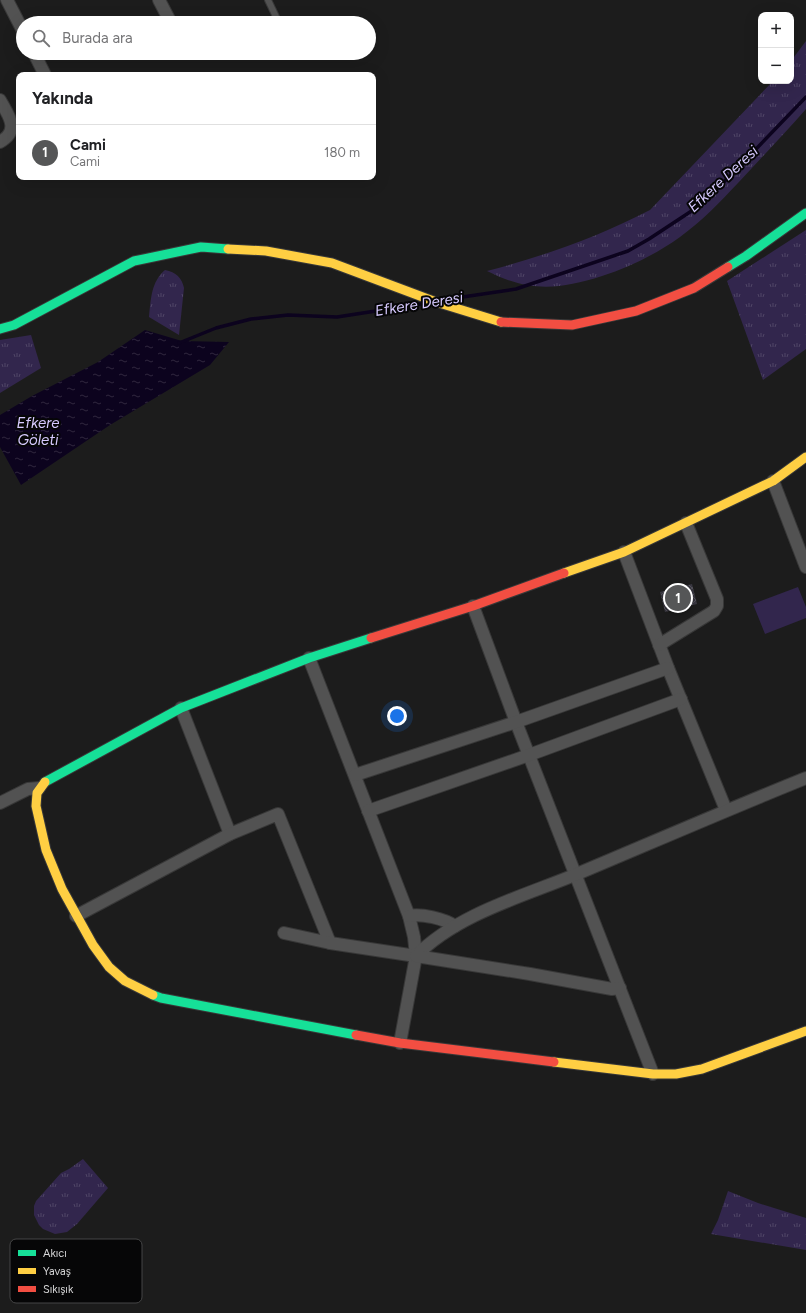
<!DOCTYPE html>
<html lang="tr">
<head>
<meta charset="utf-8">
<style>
  body { margin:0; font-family:Figtree,sans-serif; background:#f6f6f6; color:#202124 }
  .controls { position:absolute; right:12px; top:12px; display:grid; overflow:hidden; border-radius:8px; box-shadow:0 4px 16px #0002 }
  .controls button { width:36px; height:36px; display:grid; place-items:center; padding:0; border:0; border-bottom:1px solid #e0e0e0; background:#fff; color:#202124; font:20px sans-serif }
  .you { position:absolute; left:397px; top:716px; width:14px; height:14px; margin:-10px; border:3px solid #fff; border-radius:50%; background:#1a73e8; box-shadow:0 0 0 6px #1a73e833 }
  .badge { display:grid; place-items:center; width:26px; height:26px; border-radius:50%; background:#555657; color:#fff; font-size:13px; font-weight:700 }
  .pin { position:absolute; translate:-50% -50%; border:2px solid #fff; box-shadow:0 1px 4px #0006 }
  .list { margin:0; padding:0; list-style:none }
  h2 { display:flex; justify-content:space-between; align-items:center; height:52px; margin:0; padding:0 16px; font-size:17px }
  h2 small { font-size:13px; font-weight:400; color:#757577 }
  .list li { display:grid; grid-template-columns:26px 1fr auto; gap:12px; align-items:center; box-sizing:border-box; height:56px; padding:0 16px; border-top:1px solid #e0e0e0 }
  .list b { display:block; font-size:15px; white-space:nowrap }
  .list p { margin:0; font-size:13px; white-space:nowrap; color:#757577 }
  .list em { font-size:13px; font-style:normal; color:#757577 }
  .icon { flex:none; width:22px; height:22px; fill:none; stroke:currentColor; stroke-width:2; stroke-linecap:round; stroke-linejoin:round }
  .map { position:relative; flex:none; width:806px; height:1313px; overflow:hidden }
  .search { position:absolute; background:#fff; box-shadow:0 4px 16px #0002; left:16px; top:16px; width:360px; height:44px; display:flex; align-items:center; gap:10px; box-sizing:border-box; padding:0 14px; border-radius:22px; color:#757577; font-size:15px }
  .panel { position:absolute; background:#fff; box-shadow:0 4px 16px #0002; left:16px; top:72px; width:360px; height:108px; border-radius:8px }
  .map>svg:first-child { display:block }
  .grass { fill:url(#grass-tufts) }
  .pitch { fill:#32264d }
  .water { fill:url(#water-ripples) }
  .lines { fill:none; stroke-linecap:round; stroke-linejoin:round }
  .stream { stroke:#0c031e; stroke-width:3.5 }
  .building { fill:url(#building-cross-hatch) }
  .lane-casing { stroke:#383838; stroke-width:8 }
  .street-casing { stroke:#383838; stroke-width:14 }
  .fast-casing { stroke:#383838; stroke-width:11 }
  .slow-casing { stroke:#383838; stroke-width:11 }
  .jam-casing { stroke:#383838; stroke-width:11 }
  .lane { stroke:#525252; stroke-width:6 }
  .street { stroke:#525252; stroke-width:12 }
  .fast { stroke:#16e098; stroke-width:9 }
  .slow { stroke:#ffcf43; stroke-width:9 }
  .jam { stroke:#f24e42; stroke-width:9 }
  .labels { text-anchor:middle; stroke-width:4; stroke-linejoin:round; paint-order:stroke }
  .water-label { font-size:15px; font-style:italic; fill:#d7caff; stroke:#060607 }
  .key { fill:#060607; stroke:#454546; stroke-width:1 }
  .key-label { font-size:11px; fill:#d7d7d8 }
</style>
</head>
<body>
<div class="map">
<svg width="806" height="1313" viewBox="0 0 806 1313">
  <defs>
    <pattern id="grass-tufts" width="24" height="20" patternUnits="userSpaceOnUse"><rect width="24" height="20" fill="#32264d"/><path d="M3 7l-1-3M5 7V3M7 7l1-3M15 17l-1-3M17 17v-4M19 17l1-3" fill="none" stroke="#4f4566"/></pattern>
    <pattern id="water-ripples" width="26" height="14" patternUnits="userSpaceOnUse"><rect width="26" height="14" fill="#0c031e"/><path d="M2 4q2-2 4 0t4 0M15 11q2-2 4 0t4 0" fill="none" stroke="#2f273e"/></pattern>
    <pattern id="building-cross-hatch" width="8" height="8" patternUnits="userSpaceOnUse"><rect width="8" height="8" fill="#3a3842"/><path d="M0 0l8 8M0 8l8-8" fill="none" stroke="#56545d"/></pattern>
  </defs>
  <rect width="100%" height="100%" fill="#1c1c1c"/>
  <g class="grass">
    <path d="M 806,41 L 806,109 C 784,134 761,158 738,183 C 720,202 702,221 680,237 C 656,254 630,267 602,276 C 558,290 529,292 487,271 C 544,256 598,237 650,210 L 773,81 L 791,81 L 791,61 Z"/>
    <polygon points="806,230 806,349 763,380 727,281"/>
    <path d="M 165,270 C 176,272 182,278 184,288 L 179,335 L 149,317 C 151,299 151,282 165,270 Z"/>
    <polygon points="31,335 41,368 0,393 0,340"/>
    <polygon points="83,1159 108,1188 77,1224 67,1232 55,1234 43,1229 39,1225 34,1215 34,1206 36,1201 61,1173 69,1169"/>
    <polygon points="728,1191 758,1203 806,1218 806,1250 711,1234 718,1220"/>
  </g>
  <polygon class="pitch" points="798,587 806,607 806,618 765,634 753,604"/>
  <polygon class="water" points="145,330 182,341 229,342 210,365 110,425 21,485 0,447 0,415 32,396 98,362"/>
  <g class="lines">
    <g class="stream">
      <polyline points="449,299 516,289 628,251 649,239 690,212 711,194 731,175 806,97"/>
      <polyline points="179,343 216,328 251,319 288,315 337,317 421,304"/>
    </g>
  </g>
  <polygon class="building" points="692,584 697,604 665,612 660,592"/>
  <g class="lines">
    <g class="lane-casing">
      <polyline id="lane" points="268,0 279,23"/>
    </g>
    <g class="street-casing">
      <g id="street">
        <polyline points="7,0 23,31"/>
        <polyline points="159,0 171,23"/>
        <polyline points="34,53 45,75"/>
        <path d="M 0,100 C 8,115 21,130 0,142"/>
        <polyline points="773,481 806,567"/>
        <polyline points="624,552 668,668 726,810"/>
        <polyline points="473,606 516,722 653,1074"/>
        <polyline points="659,645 714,611 717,606 717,599 686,523"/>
        <polyline points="309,658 409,916 414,937 416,956 400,1043"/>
        <polyline points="181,708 230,834"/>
        <polyline points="355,775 516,722 668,668"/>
        <polyline points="0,803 28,789 39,788"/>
        <polyline points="368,811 529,755 681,699"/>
        <polyline points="76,916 230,834 278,814 330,943"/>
        <path d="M 409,916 C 421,913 445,919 455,926"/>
        <path d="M 284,933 L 330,943 L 416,956 C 457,914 524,896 577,874 C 653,842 729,809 806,778"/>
        <polyline points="416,956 530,974 612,989 620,988"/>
      </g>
    </g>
    <g class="fast-casing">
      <g id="fast">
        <polyline points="728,267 746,256 806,213"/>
        <polyline points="0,329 14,325 134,261 201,247 228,249"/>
        <polyline points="45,782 181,708 309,658 371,638"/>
        <polyline points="153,995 161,998 356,1035"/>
      </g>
    </g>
    <g class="slow-casing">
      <g id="slow">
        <polyline points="228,249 266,251 332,263 436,302 501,322"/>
        <polyline points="564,573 624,552 773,481 806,457"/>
        <polyline points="45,782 37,793 36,806 46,850 62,889 93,945 109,967 125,981 153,995"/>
        <polyline points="554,1062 653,1074 676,1074 702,1069 806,1031"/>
      </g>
    </g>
    <g class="jam-casing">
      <g id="jam">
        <polyline points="501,322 572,325 636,311 694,288 728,267"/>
        <polyline points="371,638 473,606 564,573"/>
        <polyline points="356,1035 400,1043 554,1062"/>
      </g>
    </g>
    <use href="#lane" class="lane"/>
    <use href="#street" class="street"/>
    <use href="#fast" class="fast"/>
    <use href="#slow" class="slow"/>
    <use href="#jam" class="jam"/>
  </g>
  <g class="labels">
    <g class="water-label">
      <text transform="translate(723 179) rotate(-43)" y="5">Efkere Deresi</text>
      <text transform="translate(419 304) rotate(-9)" y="5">Efkere Deresi</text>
      <text x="38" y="428">Efkere<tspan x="38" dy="17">Göleti</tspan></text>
    </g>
  </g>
  <rect x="10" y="1239" width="132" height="64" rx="6" class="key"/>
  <rect x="18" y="1250" width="18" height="6" fill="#16e098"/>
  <rect x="18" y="1268" width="18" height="6" fill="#ffcf43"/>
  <rect x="18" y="1286" width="18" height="6" fill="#f24e42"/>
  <g class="key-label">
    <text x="43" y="1257">Akıcı</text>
    <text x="43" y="1275">Yavaş</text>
    <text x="43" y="1293">Sıkışık</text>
  </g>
</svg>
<div class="controls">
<button>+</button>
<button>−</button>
</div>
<div class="you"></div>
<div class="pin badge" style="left:678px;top:598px">1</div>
<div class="search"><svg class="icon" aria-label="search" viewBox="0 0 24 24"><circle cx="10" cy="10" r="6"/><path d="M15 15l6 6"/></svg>Burada ara</div>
<section class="panel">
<h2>Yakında<small></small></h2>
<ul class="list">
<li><span class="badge">1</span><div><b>Cami</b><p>Cami</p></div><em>180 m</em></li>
</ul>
</section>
</div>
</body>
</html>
